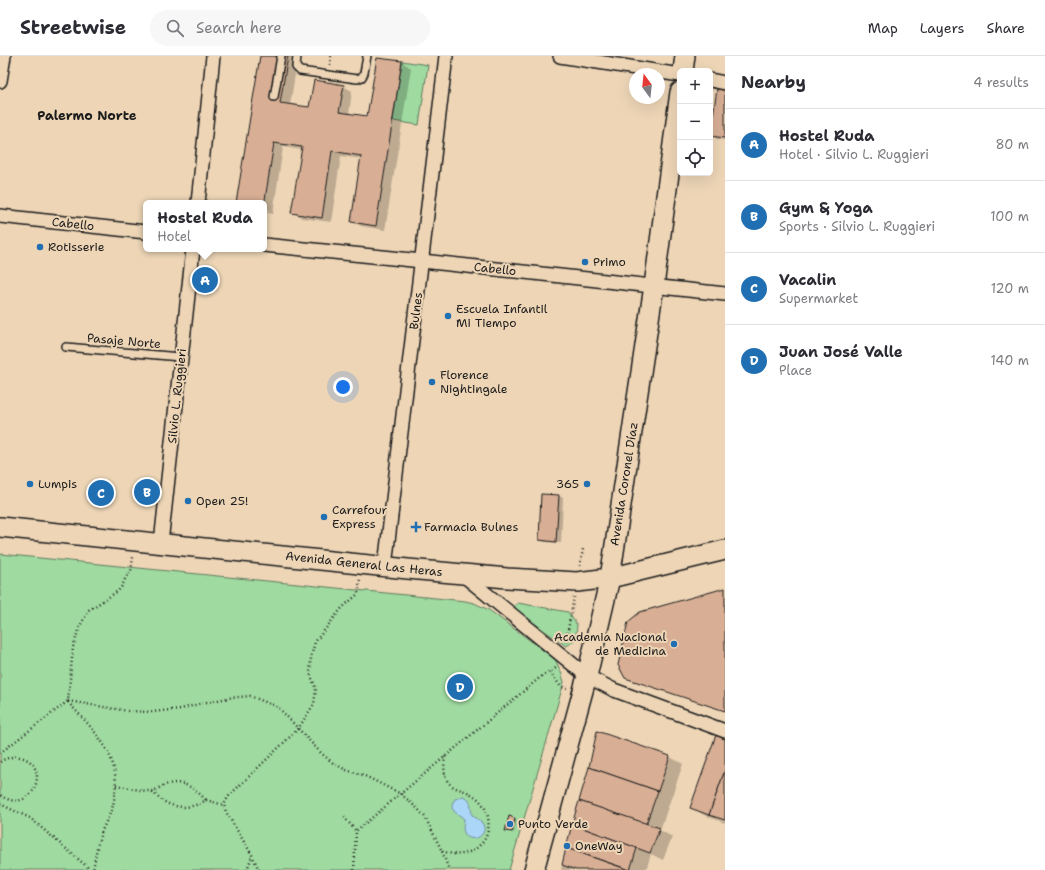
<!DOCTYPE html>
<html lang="en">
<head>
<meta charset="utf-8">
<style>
  body { margin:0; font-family:"Shantell Sans",sans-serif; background:#f7f7f7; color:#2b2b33 }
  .controls { position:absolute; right:12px; top:12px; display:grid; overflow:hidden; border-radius:6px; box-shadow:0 4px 16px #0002 }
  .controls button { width:36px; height:36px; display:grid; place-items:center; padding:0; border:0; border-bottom:1px solid #e1e1e2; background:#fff; color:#2b2b33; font:20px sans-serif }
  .compass { position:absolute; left:629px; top:12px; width:36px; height:36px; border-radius:50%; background:#fff; box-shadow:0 4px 16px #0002; rotate:345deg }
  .you { position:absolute; left:343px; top:331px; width:14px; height:14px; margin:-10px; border:3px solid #fff; border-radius:50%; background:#1a73e8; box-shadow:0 0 0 6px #1a73e833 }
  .badge { display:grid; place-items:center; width:26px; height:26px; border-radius:50%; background:#1f6fb2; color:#fff; font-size:13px; font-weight:700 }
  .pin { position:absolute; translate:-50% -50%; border:2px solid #fff; box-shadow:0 1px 4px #0006 }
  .popup { position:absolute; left:143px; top:144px; width:124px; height:52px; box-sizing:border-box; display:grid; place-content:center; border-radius:6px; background:#fff; filter:drop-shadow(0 1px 3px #0005); font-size:13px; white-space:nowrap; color:#7c7c81 }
  .popup b { font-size:15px; color:#2b2b33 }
  .popup::after { content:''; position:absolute; left:50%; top:100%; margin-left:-8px; border:8px solid transparent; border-top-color:#fff }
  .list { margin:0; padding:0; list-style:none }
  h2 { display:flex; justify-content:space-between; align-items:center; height:52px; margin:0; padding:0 16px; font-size:17px }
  h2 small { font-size:13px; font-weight:400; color:#7c7c81 }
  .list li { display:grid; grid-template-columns:26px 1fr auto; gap:12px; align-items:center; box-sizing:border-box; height:72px; padding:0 16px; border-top:1px solid #e1e1e2 }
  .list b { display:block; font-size:15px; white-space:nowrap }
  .list p { margin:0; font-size:13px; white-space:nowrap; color:#7c7c81 }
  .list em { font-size:13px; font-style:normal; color:#7c7c81 }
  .icon { flex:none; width:22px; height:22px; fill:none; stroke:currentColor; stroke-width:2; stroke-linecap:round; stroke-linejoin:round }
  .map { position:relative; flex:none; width:725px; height:814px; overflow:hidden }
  header { display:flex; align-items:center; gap:24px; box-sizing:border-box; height:56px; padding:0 20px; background:#fff; border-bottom:1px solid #e1e1e2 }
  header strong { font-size:19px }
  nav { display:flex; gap:22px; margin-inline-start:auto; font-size:14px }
  .search { width:280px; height:36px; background:#f7f7f7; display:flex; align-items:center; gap:10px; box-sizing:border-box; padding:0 14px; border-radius:22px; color:#7c7c81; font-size:15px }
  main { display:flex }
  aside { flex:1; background:#fff }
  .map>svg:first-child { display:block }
  .green { fill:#9fdaa0; stroke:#5e7b5e }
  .water { fill:#acd6f7; stroke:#728c9f }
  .shadow { fill:#0003 }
  .building { fill:#d8af95; stroke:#1c1c1c }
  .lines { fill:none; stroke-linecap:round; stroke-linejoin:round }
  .lane-casing { stroke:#1c1c1c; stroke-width:10 }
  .street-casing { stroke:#1c1c1c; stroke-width:16 }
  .secondary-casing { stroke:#1c1c1c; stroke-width:22 }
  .path { stroke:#1c1c1c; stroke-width:2.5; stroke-dasharray:1 3; stroke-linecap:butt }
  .lane { stroke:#edd5b6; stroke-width:7 }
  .street { stroke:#edd5b6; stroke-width:13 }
  .secondary { stroke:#edd5b6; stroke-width:19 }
  .poi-dot { fill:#1f6fb2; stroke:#edd5b6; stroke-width:1.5 }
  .labels { text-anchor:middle; stroke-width:4; stroke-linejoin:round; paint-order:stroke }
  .street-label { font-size:12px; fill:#1c1c1c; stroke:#edd5b6 }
  .poi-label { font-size:12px; fill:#1c1c1c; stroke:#edd5b6; text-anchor:start }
  .neighbourhood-label { font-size:13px; font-weight:bold; fill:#1c1c1c; stroke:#edd5b6 }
</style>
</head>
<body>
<header>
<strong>Streetwise</strong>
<div class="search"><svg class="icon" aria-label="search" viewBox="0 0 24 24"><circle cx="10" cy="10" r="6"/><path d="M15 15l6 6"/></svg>Search here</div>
<nav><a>Map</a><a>Layers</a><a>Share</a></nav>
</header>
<main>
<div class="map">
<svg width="725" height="814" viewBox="0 0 725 814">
  <rect width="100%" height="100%" fill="#edd5b6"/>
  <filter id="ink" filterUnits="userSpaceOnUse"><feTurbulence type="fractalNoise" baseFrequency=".025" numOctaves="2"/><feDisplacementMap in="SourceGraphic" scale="8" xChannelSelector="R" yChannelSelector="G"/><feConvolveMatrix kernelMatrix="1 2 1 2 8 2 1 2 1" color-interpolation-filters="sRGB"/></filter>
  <g filter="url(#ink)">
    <g class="green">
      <polygon points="402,5 428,9 419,69 393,65"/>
      <polygon points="0,498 465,545 474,547 489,554 555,603 561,616 564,626 509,814 0,814"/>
      <path d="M 518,547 L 568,556 L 577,569 C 576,579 576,586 566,590 L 517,555 L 515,552 L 515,549 Z"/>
    </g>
    <path class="water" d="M 463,740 C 473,745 470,751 472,759 C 475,762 479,763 482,767 C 491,779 469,790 464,776 C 462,772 464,768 464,763 C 457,756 447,755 455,743 Z"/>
    <g class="shadow">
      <polygon points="261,0 298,0 290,49 310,52 343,30 352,35 349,58 368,61 402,6 411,12 385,174 361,170 352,165 362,103 341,100 331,166 302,162 293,156 303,94 283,91 273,158 264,156 264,154 268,155 269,153 264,152 264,147 237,147"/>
      <polygon points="725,35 725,84 717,83 711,79"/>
      <polygon points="542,439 559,440 563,442 561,487 544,486 540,484"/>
      <polygon points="725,533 725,655 631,624 626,621"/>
      <polygon points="725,684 725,767 704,759 691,751"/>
      <polygon points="670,701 683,708 660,774 672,781 663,804 651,798 646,814 561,814 573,769"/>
      <polygon points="510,761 517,764 514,777 508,775"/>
    </g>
    <g class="building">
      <polygon points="260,0 288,0 280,47 309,51 314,24 327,26 344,29 339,56 367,60 377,2 402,5 376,170 351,166 361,100 332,95 322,162 291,157 302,91 274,87 264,150 264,147 236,147"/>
      <polygon points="717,33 725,34 725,82 710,80"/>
      <polygon points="541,438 559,439 556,486 539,484"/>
      <polygon points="725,532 725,655 625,622 618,609 628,566 640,556"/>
      <polygon points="597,675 670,700 658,735 589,711"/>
      <polygon points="716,679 725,683 725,714 709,759 690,752"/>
      <polygon points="589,711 658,735 646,768 579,745"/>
      <polygon points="725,714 725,764 709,759"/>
      <polygon points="579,745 660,772 650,797 572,768"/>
      <polygon points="509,760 515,762 512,776 505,775"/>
      <polygon points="572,768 637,792 630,814 566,792"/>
      <polygon points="566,792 629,814 576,814 562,809"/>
    </g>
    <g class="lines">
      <g class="lane-casing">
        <g id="lane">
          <polyline points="297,0 296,11 300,15 357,23 362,21 364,17 367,0"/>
          <polyline points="274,41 281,0"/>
          <polyline points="66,291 180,301"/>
        </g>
      </g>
      <g class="street-casing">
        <g id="street">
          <polyline points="560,0 680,19"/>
          <polyline points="710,24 725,27"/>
          <polyline points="0,25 4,0"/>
          <polyline points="198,147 213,0"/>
          <polyline points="0,160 146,176"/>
          <polyline points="264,189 422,205 725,238"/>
          <polyline points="161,487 193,193"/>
          <polyline points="385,510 446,0"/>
          <polyline points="462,518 587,620 614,634 725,675"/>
        </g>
      </g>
      <g class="secondary-casing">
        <g id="secondary">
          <polyline points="683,15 685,0"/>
          <polyline points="0,471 408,513 507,522 577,526 610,522 725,494"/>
          <polyline points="534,814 587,620 610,522 654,230 680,36"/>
        </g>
      </g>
      <g class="path">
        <polyline points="330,9 331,0"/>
        <polyline points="580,510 583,493"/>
        <polyline points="566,585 574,541"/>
        <polyline points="550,616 561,631 567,632"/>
        <polyline points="68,645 128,655 152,656 181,653 202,647 228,642 250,640 278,651 321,697 333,707 346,714 363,719 401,738 418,753 425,761 442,795 449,814"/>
        <path d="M 68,646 C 95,676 123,700 114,744 C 112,758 102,770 99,784 C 96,794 95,804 93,814"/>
        <polyline points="0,697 68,645 73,591 80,570 89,554 118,535 122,530 126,521 131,516 133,501"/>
        <path d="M 0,706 C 6,702 12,700 20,701 C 53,708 33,762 0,739"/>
        <path d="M 116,729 C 127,731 139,735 150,735 C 155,735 160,731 165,729 C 183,723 194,732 206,744 C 188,756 165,752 152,735"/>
        <polyline points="206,744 224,749"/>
        <polyline points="0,748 30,762 91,814"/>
        <polyline points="344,761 356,775"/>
        <path d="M 442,795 C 454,799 460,800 472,795 C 480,791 487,782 488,774 C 491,756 482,742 465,735 C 459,733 453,732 449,727 C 443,720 444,709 445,700"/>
        <polyline points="247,814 252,800"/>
        <polyline points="259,814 252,799 226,756 224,749 228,741 234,735 298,673 314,648 316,633 310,617 311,601 315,586 342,552 358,538 360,523"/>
        <polyline points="354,814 356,775 543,619 556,612"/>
      </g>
      <use href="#lane" class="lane"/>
      <use href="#street" class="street"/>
      <use href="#secondary" class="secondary"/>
    </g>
  </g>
  <g class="poi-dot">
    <circle cx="40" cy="191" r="4"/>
    <circle cx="585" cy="206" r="4"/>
    <circle cx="448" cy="260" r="4"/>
    <circle cx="432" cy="326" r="4"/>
    <circle cx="30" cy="428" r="4"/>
    <circle cx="587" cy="428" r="4"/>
    <circle cx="188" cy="445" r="4"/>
    <circle cx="324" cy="461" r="4"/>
    <path d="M414 465h4v4h4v4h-4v4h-4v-4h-4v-4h4z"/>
    <circle cx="674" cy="588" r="4"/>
    <circle cx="510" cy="768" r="4"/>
    <circle cx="567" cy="790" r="4"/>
  </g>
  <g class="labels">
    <g class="street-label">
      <text transform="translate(73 168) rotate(6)" y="4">Cabello</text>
      <text transform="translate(495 213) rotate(6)" y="4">Cabello</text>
      <text transform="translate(416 255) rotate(-83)" y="4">Bulnes</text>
      <text transform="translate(124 285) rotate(5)" y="4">Pasaje Norte</text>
      <text transform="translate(177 340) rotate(-84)" y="4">Silvio L. Ruggieri</text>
      <text transform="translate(624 428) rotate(-81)" y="4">Avenida Coronel Díaz</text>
      <text transform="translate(364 508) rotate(6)" y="4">Avenida General Las Heras</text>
    </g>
    <g class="poi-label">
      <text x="48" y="195">Rotisserie</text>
      <text x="593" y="210">Primo</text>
      <text x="456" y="257">Escuela Infantil<tspan x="456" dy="14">Mi Tiempo</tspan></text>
      <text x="440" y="323">Florence<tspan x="440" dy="14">Nightingale</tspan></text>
      <text x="38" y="432">Lumpis</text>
      <text x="579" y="432" text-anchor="end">365</text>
      <text x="196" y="449">Open 25!</text>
      <text x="332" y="458">Carrefour<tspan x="332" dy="14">Express</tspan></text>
      <text x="424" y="475">Farmacia Bulnes</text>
      <text x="666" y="585" text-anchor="end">Academia Nacional<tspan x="666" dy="14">de Medicina</tspan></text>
      <text x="518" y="772">Punto Verde</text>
      <text x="575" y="794">OneWay</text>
    </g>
    <g class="neighbourhood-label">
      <text x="87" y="64">Palermo Norte</text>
    </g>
  </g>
</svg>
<div class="controls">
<button>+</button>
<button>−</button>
<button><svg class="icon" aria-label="locate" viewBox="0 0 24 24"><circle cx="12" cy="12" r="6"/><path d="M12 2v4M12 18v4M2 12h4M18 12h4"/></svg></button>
</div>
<svg class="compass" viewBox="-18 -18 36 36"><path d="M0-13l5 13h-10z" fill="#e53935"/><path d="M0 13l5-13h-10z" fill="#7c7c81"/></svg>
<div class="you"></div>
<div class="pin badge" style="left:205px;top:224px">A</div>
<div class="popup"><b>Hostel Ruda</b>Hotel</div>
<div class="pin badge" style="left:147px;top:436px">B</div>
<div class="pin badge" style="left:101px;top:437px">C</div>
<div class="pin badge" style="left:460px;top:631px">D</div>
</div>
<aside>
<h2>Nearby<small>4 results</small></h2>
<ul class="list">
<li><span class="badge">A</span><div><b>Hostel Ruda</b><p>Hotel · Silvio L. Ruggieri</p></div><em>80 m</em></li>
<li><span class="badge">B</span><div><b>Gym &amp; Yoga</b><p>Sports · Silvio L. Ruggieri</p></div><em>100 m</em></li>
<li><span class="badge">C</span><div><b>Vacalin</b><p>Supermarket</p></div><em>120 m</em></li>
<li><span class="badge">D</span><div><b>Juan José Valle</b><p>Place</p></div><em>140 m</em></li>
</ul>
</aside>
</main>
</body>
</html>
